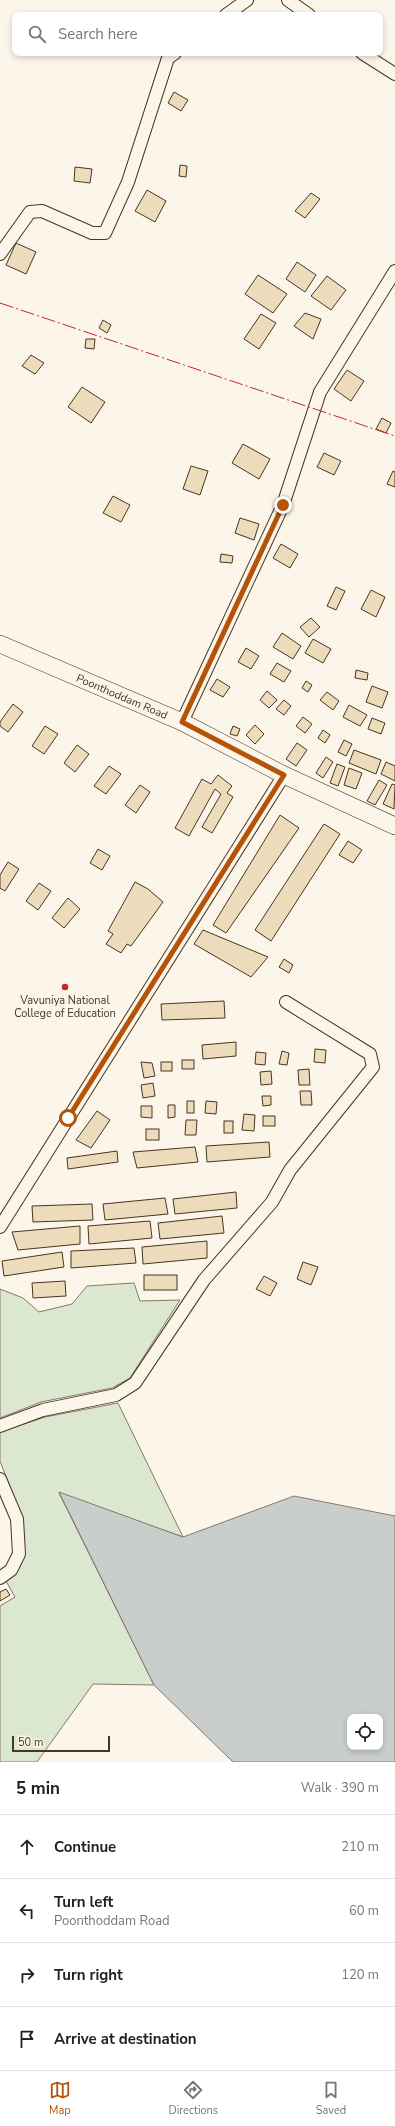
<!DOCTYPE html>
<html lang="en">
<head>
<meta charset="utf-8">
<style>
  body { margin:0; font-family:"Nunito Sans",sans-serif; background:#f2f2f2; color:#222 }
  .controls { position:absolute; right:12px; bottom:12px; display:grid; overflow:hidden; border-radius:8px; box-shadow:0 2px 6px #0003 }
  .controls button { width:36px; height:36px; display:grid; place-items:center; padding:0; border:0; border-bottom:1px solid #e0e0e0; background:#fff; color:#222; font:20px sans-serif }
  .scale { position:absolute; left:12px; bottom:10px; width:98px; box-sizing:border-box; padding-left:4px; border:2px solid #4a3520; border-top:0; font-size:11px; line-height:14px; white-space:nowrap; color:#4a3520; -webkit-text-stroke:3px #fbf6e9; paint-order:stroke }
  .stop { position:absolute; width:12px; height:12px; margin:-9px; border:3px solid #b45309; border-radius:50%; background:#fff }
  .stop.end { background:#b45309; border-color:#fff; box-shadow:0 1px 4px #0008 }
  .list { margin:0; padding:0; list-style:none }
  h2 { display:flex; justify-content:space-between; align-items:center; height:52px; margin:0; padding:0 16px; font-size:17px }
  h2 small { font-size:13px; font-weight:400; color:#767676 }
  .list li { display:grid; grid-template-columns:26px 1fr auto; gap:12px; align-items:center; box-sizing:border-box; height:64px; padding:0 16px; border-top:1px solid #e0e0e0 }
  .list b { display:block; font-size:15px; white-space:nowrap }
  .list p { margin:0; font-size:13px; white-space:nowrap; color:#767676 }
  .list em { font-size:13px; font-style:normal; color:#767676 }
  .icon { flex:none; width:22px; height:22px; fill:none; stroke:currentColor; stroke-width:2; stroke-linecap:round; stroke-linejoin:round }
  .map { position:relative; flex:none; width:395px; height:1762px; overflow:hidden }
  .search { position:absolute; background:#fff; box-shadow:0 2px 6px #0003; left:12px; right:12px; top:12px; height:44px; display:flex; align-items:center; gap:10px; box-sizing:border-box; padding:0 14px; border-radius:8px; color:#767676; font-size:15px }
  .sheet { height:308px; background:#fff }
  nav { display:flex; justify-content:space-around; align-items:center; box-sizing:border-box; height:56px; border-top:1px solid #e0e0e0; background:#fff; font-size:11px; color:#767676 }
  nav a { display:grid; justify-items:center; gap:2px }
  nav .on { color:#b45309 }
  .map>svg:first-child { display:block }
  .green { fill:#dce7d0; stroke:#887966 }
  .water { fill:#c9cecd; stroke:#887966; fill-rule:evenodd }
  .building { fill:#ecdcbc; stroke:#4a3520 }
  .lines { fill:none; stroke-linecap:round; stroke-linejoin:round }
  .street-casing { stroke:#4a3520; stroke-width:14 }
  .secondary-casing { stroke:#4a3520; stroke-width:18 }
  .street { stroke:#fbf6e9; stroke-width:12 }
  .secondary { stroke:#fbf6e9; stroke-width:17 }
  .power { stroke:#c62828; stroke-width:1; stroke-dasharray:14 3 2 3; stroke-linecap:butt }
  .route { stroke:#b45309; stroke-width:5 }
  .poi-dot { fill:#c62828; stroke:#fbf6e9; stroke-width:1.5 }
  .labels { text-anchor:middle; stroke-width:3; stroke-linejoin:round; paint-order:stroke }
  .street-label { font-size:11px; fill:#4a3520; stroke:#fbf6e9 }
  .poi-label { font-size:11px; fill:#4a3520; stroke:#fbf6e9 }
</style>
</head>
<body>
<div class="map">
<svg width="395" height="1762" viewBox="0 0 395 1762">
  <rect width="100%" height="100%" fill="#fbf6e9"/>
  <g class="green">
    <polygon points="134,1283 140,1301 180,1300 130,1378 112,1388 41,1402 0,1418 0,1289 23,1298 39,1312 72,1304 87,1286"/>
    <polygon points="118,1403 183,1537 59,1493 154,1685 93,1684 37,1762 0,1762 0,1606 15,1597 6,1581 15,1574 22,1518 0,1461 0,1432 45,1417"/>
  </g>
  <path class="water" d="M 59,1492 L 183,1537 L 294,1496 L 395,1516 L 395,1762 L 233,1762 L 154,1685 ZM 350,1717 L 380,1717 L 380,1747 L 350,1747 Z"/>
  <g class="building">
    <polygon points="174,92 188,100 181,111 168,103"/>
    <polygon points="180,165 187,166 186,177 179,176"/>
    <polygon points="75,167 92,169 90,183 74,181"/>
    <polygon points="147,190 166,201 155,222 135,211"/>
    <polygon points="311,193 320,199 305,218 295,211"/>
    <polygon points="16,243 36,252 26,274 6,265"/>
    <polygon points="297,262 316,275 305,292 286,279"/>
    <polygon points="258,275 287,294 273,313 245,294"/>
    <polygon points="327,276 346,290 331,310 311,296"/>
    <polygon points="305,313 321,319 313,339 294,326"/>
    <polygon points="261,314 276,323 259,349 244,339"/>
    <polygon points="103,320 111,325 107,333 99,328"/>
    <polygon points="86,339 95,339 94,349 85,348"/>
    <polygon points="31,355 44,363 35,374 22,366"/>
    <polygon points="347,370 364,381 351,401 334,389"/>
    <polygon points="82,387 105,402 91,423 68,407"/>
    <polygon points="382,418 391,423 386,433 376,429"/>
    <polygon points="243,444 270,459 259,479 232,463"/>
    <polygon points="324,453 341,461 334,475 317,467"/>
    <polygon points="191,466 208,471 200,495 183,489"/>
    <polygon points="393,471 395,472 395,487 387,484"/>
    <polygon points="113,496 130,505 121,522 103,513"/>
    <polygon points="240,518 259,524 254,540 235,533"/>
    <polygon points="281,544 298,554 290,568 273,558"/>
    <polygon points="221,554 233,556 232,563 220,562"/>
    <polygon points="336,587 345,591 336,610 327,606"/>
    <polygon points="371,590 385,597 376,617 361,609"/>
    <polygon points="311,618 320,627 309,637 300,627"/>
    <polygon points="282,633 301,646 293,659 273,647"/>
    <polygon points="313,639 331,649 323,663 305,653"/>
    <polygon points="246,648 259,656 251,669 238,662"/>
    <polygon points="277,663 291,671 284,682 270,674"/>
    <polygon points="356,670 368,673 367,680 355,678"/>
    <polygon points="217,679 230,687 223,697 210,690"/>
    <polygon points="306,681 312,685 308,692 302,688"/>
    <polygon points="372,686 388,692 382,708 366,702"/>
    <polygon points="267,691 277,700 269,708 260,700"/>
    <polygon points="327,692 339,701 333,710 320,700"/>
    <polygon points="284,700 291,706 284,715 276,709"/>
    <polygon points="13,704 23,712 8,732 0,726 0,722"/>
    <polygon points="349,705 367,715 360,726 343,717"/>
    <polygon points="303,717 312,724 305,733 296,726"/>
    <polygon points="372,718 385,723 381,734 368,729"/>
    <polygon points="255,725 264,734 255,744 246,735"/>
    <polygon points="45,726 58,734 44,754 32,746"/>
    <polygon points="233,726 240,729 237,736 230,734"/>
    <polygon points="323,730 330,735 325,743 318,738"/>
    <polygon points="344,740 352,744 346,756 338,752"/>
    <polygon points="297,743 307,750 296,766 286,759"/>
    <polygon points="77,745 89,754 75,772 64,763"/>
    <polygon points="354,750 381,760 376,774 349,763"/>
    <polygon points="326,757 333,762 323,778 316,773"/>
    <polygon points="386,762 395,766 395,781 381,774"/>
    <polygon points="337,764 345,767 338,786 330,783"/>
    <polygon points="109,766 121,774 106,794 94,786"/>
    <polygon points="349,768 362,773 356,789 344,785"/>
    <polygon points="218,775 232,786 227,793 233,797 212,833 202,827 221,794 215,789 189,836 175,828 202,779 211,784"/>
    <polygon points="379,780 387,785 375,805 367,801"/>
    <polygon points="392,784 395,785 394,809 383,804"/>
    <polygon points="140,785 150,792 136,813 125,805"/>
    <polygon points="280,815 299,828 226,933 213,925"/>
    <polygon points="324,824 340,834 271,941 255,930"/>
    <polygon points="348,841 362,850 353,863 339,855"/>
    <polygon points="98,849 110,856 102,870 90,863"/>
    <polygon points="8,862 19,869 5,891 0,888 0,875"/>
    <polygon points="135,882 148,889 163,902 131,946 127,944 121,953 106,944 113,934 108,931"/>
    <polygon points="39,883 51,891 38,910 26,901"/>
    <polygon points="68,898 80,909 64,928 52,918"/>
    <polygon points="203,930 268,957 251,977 194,944"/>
    <polygon points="284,959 293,965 289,973 279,967"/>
    <polygon points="224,1001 225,1018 162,1020 161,1004"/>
    <polygon points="236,1042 236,1056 203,1059 202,1045"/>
    <polygon points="315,1049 326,1050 325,1063 314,1062"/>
    <polygon points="282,1051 289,1053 287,1065 279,1064"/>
    <polygon points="256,1052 266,1053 265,1065 255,1064"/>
    <rect x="182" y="1060" width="12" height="9"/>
    <polygon points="141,1062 152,1063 155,1076 144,1078"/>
    <rect x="161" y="1062" width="11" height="9"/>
    <polygon points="309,1069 310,1085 299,1085 298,1070"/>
    <polygon points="271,1071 272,1084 261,1085 260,1072"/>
    <polygon points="153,1083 155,1096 143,1098 141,1085"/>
    <polygon points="300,1091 311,1091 312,1105 301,1105"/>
    <polygon points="262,1096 271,1096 271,1105 263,1106"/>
    <rect x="187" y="1101" width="7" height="12"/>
    <polygon points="206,1101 217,1102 216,1114 205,1113"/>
    <polygon points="168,1105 175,1105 175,1117 168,1118"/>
    <polygon points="141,1106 152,1106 152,1118 141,1117"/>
    <polygon points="97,1111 110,1120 91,1148 76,1140"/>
    <polygon points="244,1114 255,1115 254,1131 242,1130"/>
    <rect x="263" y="1116" width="12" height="10"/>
    <polygon points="186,1120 197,1120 196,1135 185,1135"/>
    <rect x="224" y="1121" width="9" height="12"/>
    <rect x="146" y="1129" width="13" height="11"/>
    <polygon points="269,1142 270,1157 207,1162 206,1146"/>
    <polygon points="195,1147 198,1162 137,1168 133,1152"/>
    <polygon points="117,1151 118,1162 68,1169 67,1158"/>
    <polygon points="236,1192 237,1208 175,1214 173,1199"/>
    <polygon points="165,1198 168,1214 105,1220 103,1204"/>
    <polygon points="92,1204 93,1220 33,1222 32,1206"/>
    <polygon points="222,1216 224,1233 160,1239 158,1223"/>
    <polygon points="150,1221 152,1238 89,1244 88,1226"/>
    <polygon points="80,1226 80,1244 18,1250 12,1232"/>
    <polygon points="207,1241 207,1258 143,1264 142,1247"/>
    <polygon points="134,1248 136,1263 71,1268 71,1251"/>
    <polygon points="62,1252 64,1267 4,1276 2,1261"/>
    <polygon points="303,1262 318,1267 311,1285 297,1279"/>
    <rect x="144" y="1275" width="33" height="15"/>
    <polygon points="264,1276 277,1283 270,1296 256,1289"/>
    <polygon points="65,1281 66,1296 33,1298 32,1283"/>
    <polygon points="6,1589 10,1595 0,1601 0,1592"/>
  </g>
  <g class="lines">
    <g class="street-casing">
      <g id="street">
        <polyline points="288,0 309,15"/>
        <polyline points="226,15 247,0"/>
        <polyline points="362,53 395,74"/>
        <polyline points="0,254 30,212 42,211 92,233 105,233 128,182 168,58 175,53"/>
        <polyline points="182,722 283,505 320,392 395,271"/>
        <polyline points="0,1227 284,775"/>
        <polyline points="0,1426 43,1410 116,1395 135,1383 204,1280 272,1202 290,1170 373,1067 370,1054 286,1002"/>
        <polyline points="0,1479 17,1519 19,1554 11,1570 0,1578"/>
      </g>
    </g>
    <g class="secondary-casing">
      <g id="secondary">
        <path id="s1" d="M 0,644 L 182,722 L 284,775 L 395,826"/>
      </g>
    </g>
    <use href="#street" class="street"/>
    <use href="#secondary" class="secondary"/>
    <polyline class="power" points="0,303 395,436"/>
  </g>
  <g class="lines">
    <polyline class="route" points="68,1118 284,775 182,722 283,505"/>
  </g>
  <circle class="poi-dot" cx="65" cy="987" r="4"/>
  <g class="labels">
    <g class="street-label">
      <text dy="4" stroke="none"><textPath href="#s1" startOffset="133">Poonthoddam Road</textPath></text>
    </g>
    <g class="poi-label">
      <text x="65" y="1004">Vavuniya National<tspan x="65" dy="13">College of Education</tspan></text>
    </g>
  </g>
</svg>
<div class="controls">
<button><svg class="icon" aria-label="locate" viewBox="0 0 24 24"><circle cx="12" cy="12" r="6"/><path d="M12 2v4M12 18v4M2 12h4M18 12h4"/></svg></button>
</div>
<div class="scale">50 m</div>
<div class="stop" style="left:68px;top:1118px"></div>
<div class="stop end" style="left:283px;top:505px"></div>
<div class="search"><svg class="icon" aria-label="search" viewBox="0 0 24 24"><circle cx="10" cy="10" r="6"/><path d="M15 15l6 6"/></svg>Search here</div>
</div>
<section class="sheet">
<h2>5 min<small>Walk · 390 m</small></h2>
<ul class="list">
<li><svg class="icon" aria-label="ahead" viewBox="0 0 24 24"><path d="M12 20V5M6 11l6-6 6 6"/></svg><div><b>Continue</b></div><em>210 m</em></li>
<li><svg class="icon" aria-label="left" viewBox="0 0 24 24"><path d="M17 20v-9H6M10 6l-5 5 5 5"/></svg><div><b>Turn left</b><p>Poonthoddam Road</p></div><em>60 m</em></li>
<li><svg class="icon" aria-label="right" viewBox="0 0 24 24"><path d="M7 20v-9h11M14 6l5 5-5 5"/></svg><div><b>Turn right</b></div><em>120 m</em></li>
<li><svg class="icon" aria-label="arrive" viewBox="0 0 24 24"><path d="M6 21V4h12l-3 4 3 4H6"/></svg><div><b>Arrive at destination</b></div></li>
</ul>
</section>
<nav>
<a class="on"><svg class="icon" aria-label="map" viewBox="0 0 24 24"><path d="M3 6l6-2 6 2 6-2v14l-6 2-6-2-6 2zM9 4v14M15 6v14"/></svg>Map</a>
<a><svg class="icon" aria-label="directions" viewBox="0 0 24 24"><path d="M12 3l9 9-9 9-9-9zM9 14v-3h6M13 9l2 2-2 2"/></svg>Directions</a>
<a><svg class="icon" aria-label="saved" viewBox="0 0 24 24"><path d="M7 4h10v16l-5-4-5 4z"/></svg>Saved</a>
</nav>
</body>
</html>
